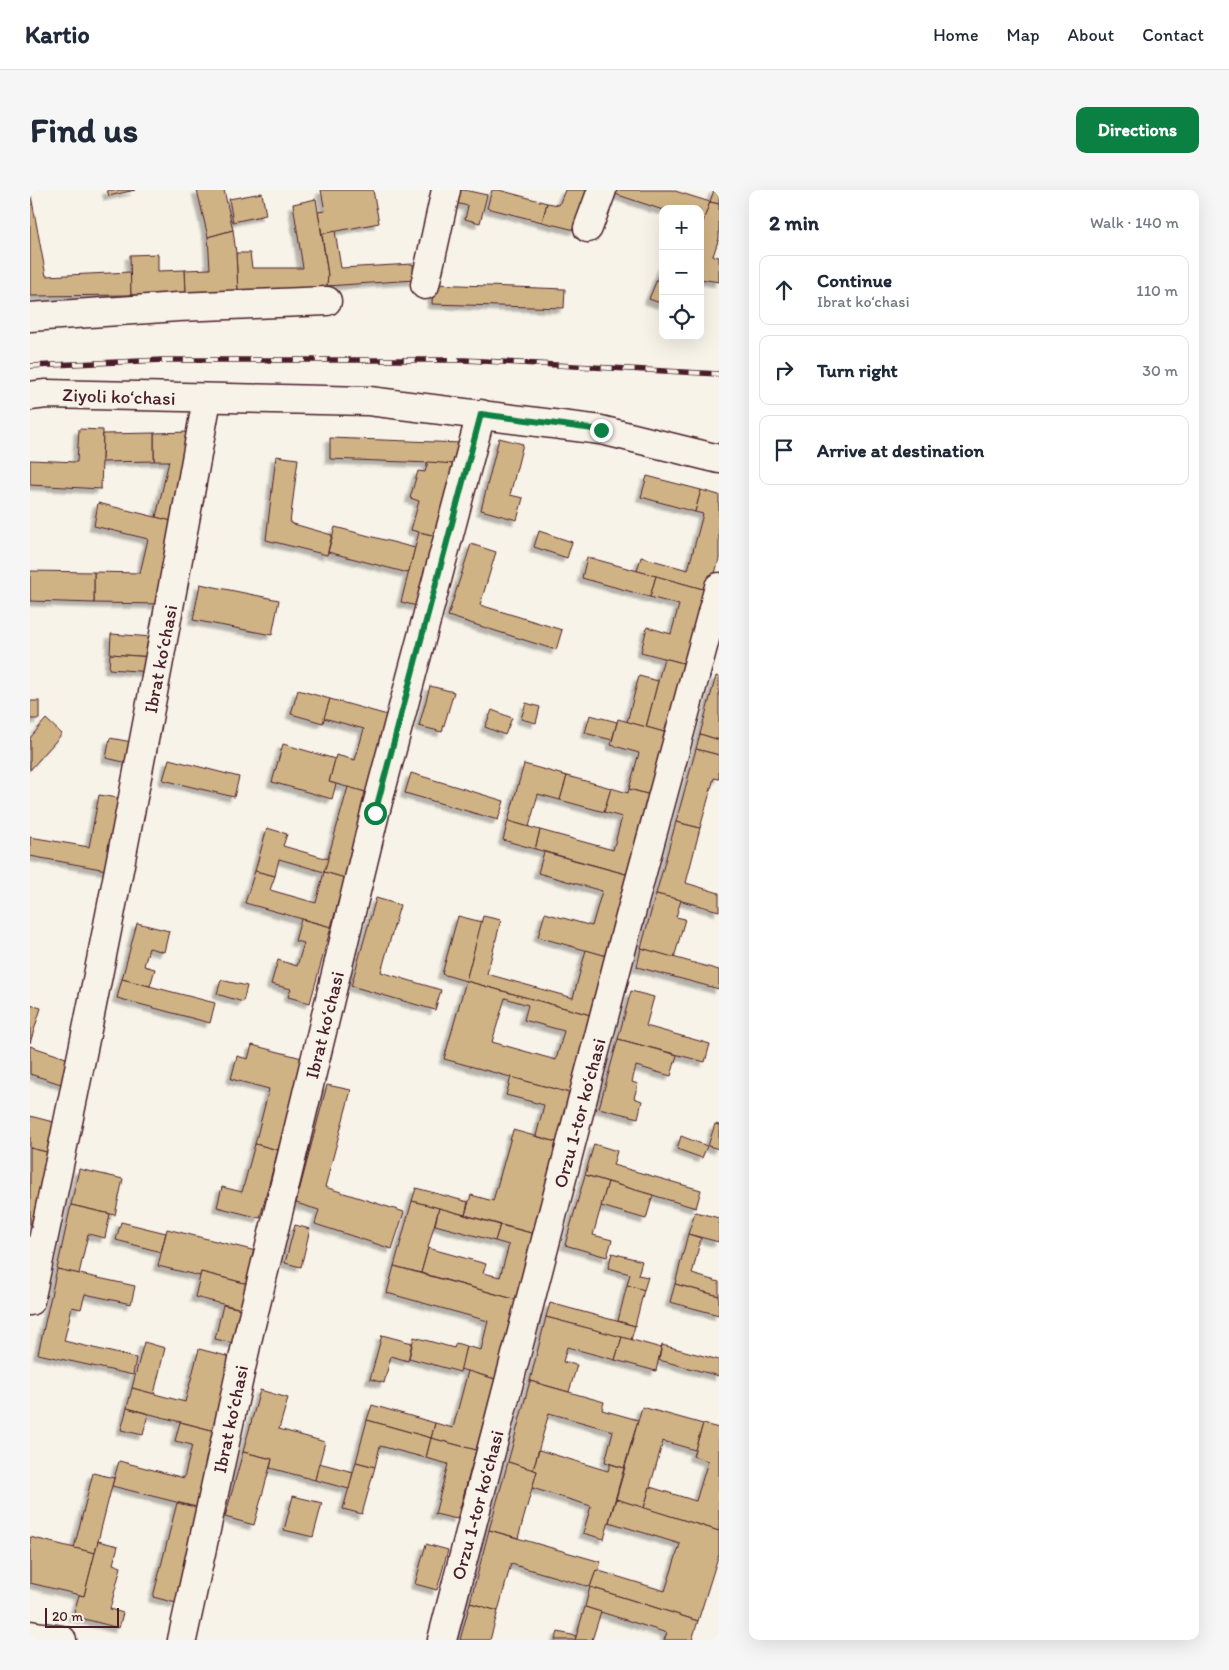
<!DOCTYPE html>
<html lang="en">
<head>
<meta charset="utf-8">
<style>
  body { margin:0; font-family:Itim,sans-serif; background:#f6f6f7; color:#1f2937 }
  .controls { position:absolute; right:15px; top:15px; display:grid; overflow:hidden; border-radius:10px; box-shadow:0 5px 20px #0002 }
  .controls button { width:45px; height:45px; display:grid; place-items:center; padding:0; border:0; border-bottom:1px solid #e0e1e3; background:#fff; color:#1f2937; font:25px sans-serif }
  .scale { position:absolute; left:15px; bottom:12px; width:74px; box-sizing:border-box; padding-left:5px; border:2px solid #4a1f2b; border-top:0; font-size:14px; line-height:18px; white-space:nowrap; color:#4a1f2b; -webkit-text-stroke:4px #f7f3e8; paint-order:stroke }
  .stop { position:absolute; width:15px; height:15px; margin:-11px; border:4px solid #0b8043; border-radius:50%; background:#fff }
  .stop.end { background:#0b8043; border-color:#fff; box-shadow:0 1px 5px #0008 }
  .list { margin:0; padding:0; list-style:none }
  h2 { display:flex; justify-content:space-between; align-items:center; height:65px; margin:0; padding:0 20px; font-size:21px }
  h2 small { font-size:16px; font-weight:400; color:#747a83 }
  .list li { display:grid; grid-template-columns:32px 1fr auto; gap:15px; align-items:center; box-sizing:border-box; height:70px; margin:0 10px 10px; padding:0 10px; border:1px solid #e0e1e3; border-radius:10px }
  .list b { display:block; font-size:19px; white-space:nowrap }
  .list p { margin:0; font-size:16px; white-space:nowrap; color:#747a83 }
  .list em { font-size:16px; font-style:normal; color:#747a83 }
  .icon { flex:none; width:28px; height:28px; fill:none; stroke:currentColor; stroke-width:2; stroke-linecap:round; stroke-linejoin:round }
  .map { position:relative; flex:none; width:689px; height:1450px; overflow:hidden; border-radius:10px }
  header { display:flex; align-items:center; gap:30px; box-sizing:border-box; height:70px; padding:0 25px; background:#fff; border-bottom:1px solid #e0e1e3 }
  header strong { font-size:24px }
  nav { display:flex; gap:28px; margin-inline-start:auto; font-size:18px }
  .intro { display:flex; align-items:center; justify-content:space-between; box-sizing:border-box; height:120px; padding:0 30px }
  h1 { margin:0; font-size:35px }
  .button { padding:12px 22px; border-radius:10px; background:#0b8043; color:#fff; font-size:18px; font-weight:700 }
  main { display:flex; gap:30px; padding:0 30px }
  aside { flex:1; background:#fff; border-radius:10px; box-shadow:0 5px 20px #0002 }
  .map>svg:first-child { display:block }
  .building { fill:#d0b385; stroke:#4a1f2b; fill-rule:evenodd; filter:url(#shadow) }
  .lines { fill:none; stroke-linecap:round; stroke-linejoin:round }
  .minor-casing { stroke:#4a1f2b; stroke-width:31 }
  .minor { stroke:#f7f3e8; stroke-width:28 }
  .rail-casing { stroke:#4a1f2b; stroke-width:5.5 }
  .rail { stroke:#f7f3e8; stroke-width:4; stroke-dasharray:11; stroke-linecap:butt }
  .route { stroke:#0b8043; stroke-width:6 }
  .labels { text-anchor:middle; stroke-width:5; stroke-linejoin:round; paint-order:stroke }
  .street-label { font-size:19px; fill:#4a1f2b; stroke:#f7f3e8 }
</style>
</head>
<body>
<header>
<strong>Kartio</strong>
<nav><a>Home</a><a>Map</a><a>About</a><a>Contact</a></nav>
</header>
<div class="intro"><h1>Find us</h1><a class="button">Directions</a></div>
<main>
<div class="map">
<svg width="689" height="1450" viewBox="0 0 689 1450">
  <defs>
    <filter id="shadow"><feDropShadow dx="-4.5" dy="4.5" stdDeviation="1" flood-color="#0004"/></filter>
  </defs>
  <rect width="100%" height="100%" fill="#f7f3e8"/>
  <filter id="ink" filterUnits="userSpaceOnUse"><feTurbulence type="fractalNoise" baseFrequency=".02" numOctaves="2"/><feDisplacementMap in="SourceGraphic" scale="10" xChannelSelector="R" yChannelSelector="G"/><feConvolveMatrix kernelMatrix="1 2 1 2 8 2 1 2 1" color-interpolation-filters="sRGB"/></filter>
  <g filter="url(#ink)">
    <g class="building">
      <polygon points="0,0 16,86 101,82 101,105 0,106"/>
      <polygon points="77,0 105,0 79,6"/>
      <polygon points="167,0 194,0 203,40 178,47"/>
      <polygon points="291,0 343,0 349,33 292,44 288,22 295,21"/>
      <polygon points="425,0 434,0 457,5 450,33 435,29 438,16 422,12"/>
      <polygon points="462,0 469,0 517,13 512,32 457,18"/>
      <polygon points="535,0 561,0 545,40 512,32 517,13 529,15"/>
      <polygon points="586,0 642,0 680,12 673,32 670,32 670,19 633,19 633,20 585,4"/>
      <polygon points="684,0 689,0 689,14 680,12"/>
      <polygon points="232,3 236,25 203,32 199,9"/>
      <polygon points="286,9 298,85 297,101 208,102 206,63 220,63 222,78 273,78 263,14"/>
      <polygon points="680,12 689,14 689,48 683,66 689,67 689,92 670,89 670,40"/>
      <polygon points="203,40 206,63 208,102 156,104 155,80 180,79 178,47"/>
      <polygon points="305,41 311,78 383,74 384,90 297,96 298,85 292,44"/>
      <polygon points="128,64 128,81 155,80 156,104 101,105 100,65"/>
      <polygon points="633,75 633,114 619,109"/>
      <polygon points="403,94 535,99 534,118 402,114"/>
      <polygon points="49,239 73,240 71,299 0,295 0,270 47,272"/>
      <polygon points="161,242 140,331 126,327 139,271 124,271 124,243"/>
      <polygon points="124,243 124,271 72,272 73,244"/>
      <polygon points="300,248 431,253 425,274 300,269"/>
      <polygon points="469,248 493,254 480,305 493,308 487,330 451,320"/>
      <polygon points="246,266 268,269 260,333 302,345 297,365 236,350"/>
      <polygon points="398,272 425,274 406,346 381,340 389,311 380,308 388,281 395,282"/>
      <polygon points="617,286 671,300 665,322 611,307"/>
      <polygon points="671,300 689,305 689,369 680,401 607,381 611,367 658,380 673,324 665,322"/>
      <polygon points="68,313 150,333 132,414 64,413 64,382 110,383 118,349 64,336"/>
      <polygon points="305,337 385,358 378,383 298,362"/>
      <polygon points="509,341 542,352 537,368 504,357"/>
      <polygon points="389,342 406,346 387,416 371,412"/>
      <polygon points="441,354 466,362 450,415 532,440 526,460 418,426"/>
      <polygon points="557,367 626,386 620,407 552,388"/>
      <polygon points="0,381 64,382 64,413 0,411"/>
      <polygon points="626,386 680,401 660,475 611,462 617,437 641,444 649,415 620,407"/>
      <polygon points="170,394 249,410 242,445 163,430"/>
      <polygon points="81,444 123,447 122,467 80,464"/>
      <polygon points="80,464 122,467 121,482 79,479"/>
      <polygon points="634,468 660,475 641,544 616,537"/>
      <polygon points="609,486 628,491 616,537 597,532"/>
      <polygon points="686,486 689,487 689,550 670,544"/>
      <polygon points="400,496 424,502 412,542 389,536"/>
      <polygon points="268,500 300,509 293,533 261,524"/>
      <polygon points="300,509 361,526 339,603 299,592 306,565 325,570 334,539 294,528"/>
      <rect x="0" y="511" width="9" height="18"/>
      <polygon points="496,513 510,517 506,533 491,529"/>
      <polygon points="462,520 482,528 475,545 455,537"/>
      <polygon points="560,525 587,532 582,550 555,543"/>
      <polygon points="16,529 32,544 0,580 0,548"/>
      <polygon points="588,529 641,544 624,606 599,599 609,563 581,555"/>
      <polygon points="670,544 689,550 689,565 666,559"/>
      <polygon points="80,548 102,552 98,573 76,568"/>
      <polygon points="253,554 305,569 299,592 306,594 302,609 242,592"/>
      <polygon points="666,559 689,565 689,589 684,588 670,638 646,632"/>
      <polygon points="139,569 209,587 204,607 133,590"/>
      <polygon points="494,574 537,586 530,610 508,604 499,637 478,631"/>
      <polygon points="381,583 474,611 468,630 375,603"/>
      <polygon points="537,586 581,598 574,622 530,610"/>
      <polygon points="318,597 339,603 315,688 294,682"/>
      <polygon points="581,598 598,603 599,599 624,606 603,686 505,659 510,640 583,660 592,627 574,622"/>
      <polygon points="69,605 95,609 82,681 0,666 0,647 59,657"/>
      <polygon points="478,631 510,640 505,659 473,650"/>
      <polygon points="646,632 670,638 656,693 689,703 689,721 626,704"/>
      <polygon points="237,638 257,644 253,656 298,669 294,682 249,669 245,686 225,681"/>
      <polygon points="514,662 603,686 580,767 508,747 515,723 562,736 572,701 508,683"/>
      <polygon points="225,681 245,686 240,700 286,713 294,682 315,688 301,737 215,713"/>
      <polygon points="626,704 651,710 646,727 655,729 644,768 611,758"/>
      <polygon points="346,708 370,715 351,782 411,800 405,820 321,796"/>
      <polygon points="428,726 452,732 436,791 412,784"/>
      <polygon points="453,726 471,730 457,784 543,808 556,760 580,767 564,826 436,791"/>
      <polygon points="271,729 301,737 280,813 258,807 261,799 241,794 248,770 267,776 274,753 265,751"/>
      <polygon points="107,733 139,741 134,762 119,758 114,776 125,779 120,796 92,789"/>
      <polygon points="611,758 689,780 689,799 607,777"/>
      <polygon points="92,789 185,813 180,833 87,808"/>
      <polygon points="191,790 217,796 213,812 187,804"/>
      <path d="M 436,791 L 564,826 L 543,904 L 414,869 ZM 475,808 L 498,815 L 494,830 L 534,841 L 526,870 L 462,852 Z"/>
      <polygon points="601,801 624,807 616,836 680,854 675,872 588,849"/>
      <polygon points="0,815 11,818 0,853"/>
      <polygon points="588,849 647,865 641,886 606,876 602,892 608,894 604,908 612,911 608,928 569,918"/>
      <polygon points="222,855 272,868 248,960 225,954 239,899 201,889 207,866 218,869"/>
      <polygon points="0,856 42,870 34,895 0,884"/>
      <polygon points="481,887 543,904 530,953 506,946 514,915 476,905"/>
      <polygon points="297,895 321,900 295,997 374,1022 362,1059 285,1034 289,1020 266,1013"/>
      <polygon points="0,926 27,933 21,963 0,958"/>
      <polygon points="685,934 689,935 689,959 678,956"/>
      <polygon points="483,940 530,953 505,1044 435,1025 441,1005 463,1011"/>
      <polygon points="651,946 677,956 672,968 647,959"/>
      <polygon points="225,954 248,960 230,1028 187,1017 192,997 212,1002"/>
      <polygon points="564,954 587,961 583,975 671,1000 666,1018 555,985"/>
      <polygon points="0,958 21,963 5,1035 0,1034"/>
      <polygon points="49,979 93,989 85,1025 41,1015"/>
      <polygon points="555,985 578,992 563,1045 582,1050 577,1067 535,1055"/>
      <polygon points="578,992 623,1005 616,1029 571,1016"/>
      <polygon points="386,998 438,1012 435,1025 382,1011"/>
      <polygon points="382,1011 409,1018 391,1083 364,1076"/>
      <polygon points="41,1015 80,1024 75,1048 58,1044 49,1084 27,1079"/>
      <polygon points="409,1018 470,1035 465,1051 405,1035"/>
      <polygon points="665,1022 689,1028 689,1052 658,1044"/>
      <polygon points="91,1032 136,1043 131,1062 86,1050"/>
      <polygon points="265,1035 280,1039 271,1077 255,1073"/>
      <polygon points="470,1035 505,1044 487,1110 391,1083 398,1058 456,1074 453,1083 470,1087 479,1055 465,1051"/>
      <polygon points="137,1039 230,1062 222,1095 171,1082 170,1086 128,1076"/>
      <polygon points="658,1044 671,1048 662,1084 689,1092 689,1106 645,1094"/>
      <polygon points="582,1063 612,1071 608,1085 618,1087 614,1100 597,1095 600,1084 578,1078"/>
      <polygon points="364,1076 487,1110 465,1189 430,1179 436,1156 451,1160 458,1131 357,1103"/>
      <polygon points="27,1079 105,1096 101,1114 55,1104 51,1119 42,1117 34,1151 106,1168 103,1185 8,1164"/>
      <polygon points="171,1082 222,1095 216,1120 165,1107"/>
      <polygon points="645,1094 689,1106 689,1125 640,1112"/>
      <polygon points="597,1095 614,1100 605,1136 588,1131"/>
      <polygon points="520,1113 605,1136 601,1150 516,1127"/>
      <polygon points="193,1115 216,1120 208,1154 185,1149"/>
      <polygon points="516,1127 592,1147 585,1170 537,1157 533,1172 547,1175 539,1202 500,1191"/>
      <polygon points="352,1145 382,1153 378,1171 361,1166 354,1193 340,1189"/>
      <polygon points="384,1147 424,1158 426,1153 436,1156 430,1182 379,1168"/>
      <polygon points="592,1147 631,1158 626,1181 585,1170"/>
      <polygon points="114,1152 135,1158 124,1204 102,1198"/>
      <polygon points="632,1155 689,1170 689,1186 629,1170"/>
      <polygon points="169,1159 208,1169 189,1242 97,1218 102,1198 155,1212"/>
      <polygon points="438,1181 465,1189 446,1260 401,1248 405,1233 423,1238"/>
      <polygon points="500,1191 574,1212 572,1220 608,1230 594,1278 575,1272 583,1241 519,1223 503,1280 478,1272"/>
      <polygon points="230,1200 258,1208 249,1239 295,1252 285,1290 240,1278 242,1269 213,1262"/>
      <polygon points="342,1215 405,1233 401,1248 337,1230"/>
      <polygon points="612,1217 673,1234 665,1260 633,1251 614,1318 586,1309"/>
      <polygon points="97,1218 118,1224 113,1245 91,1240"/>
      <polygon points="337,1230 401,1248 396,1268 350,1256 345,1277 326,1272"/>
      <polygon points="150,1232 189,1242 170,1318 82,1296 89,1271 154,1288 162,1255 145,1251"/>
      <polygon points="673,1234 689,1238 689,1341 614,1318 620,1297 666,1311 678,1271 663,1266"/>
      <polygon points="401,1248 446,1260 427,1329 405,1324 418,1274 396,1268"/>
      <polygon points="509,1260 578,1281 580,1274 594,1278 574,1349 553,1343 561,1316 502,1298 507,1281 503,1280"/>
      <polygon points="213,1262 242,1269 224,1335 195,1327"/>
      <polygon points="326,1272 345,1277 332,1324 313,1319"/>
      <polygon points="478,1272 507,1281 488,1348 459,1340"/>
      <polygon points="289,1273 323,1282 319,1299 285,1290"/>
      <polygon points="63,1283 84,1288 65,1363 44,1358"/>
      <polygon points="263,1306 292,1313 283,1347 254,1340"/>
      <polygon points="586,1309 689,1341 689,1364 668,1431 560,1397 566,1380 635,1401 650,1354 579,1332"/>
      <polygon points="147,1313 170,1318 146,1413 123,1407"/>
      <polygon points="459,1340 571,1372 568,1381 566,1380 560,1397 481,1374 468,1421 440,1413"/>
      <polygon points="0,1347 65,1363 54,1406 0,1393"/>
      <polygon points="68,1351 88,1356 83,1374 91,1377 80,1419 93,1423 89,1438 43,1426 49,1405 54,1406"/>
      <polygon points="396,1354 418,1360 407,1400 385,1394"/>
      <polygon points="560,1397 668,1431 662,1450 634,1450 637,1443 555,1417"/>
      <polygon points="440,1413 468,1421 460,1450 430,1450"/>
      <polygon points="555,1417 571,1422 562,1450 545,1450"/>
      <polygon points="528,1442 546,1446 545,1450 525,1450"/>
    </g>
    <g class="lines">
      <g class="minor-casing">
        <g id="minor">
          <polyline points="558,38 572,0"/>
          <polyline points="395,95 416,0"/>
          <polyline points="0,127 148,117 297,111"/>
          <polyline points="0,206 16,204 339,211 571,240 689,269"/>
          <path d="M 0,1111 C 65,812 123,511 177,209"/>
          <polyline points="0,1445 32,1450"/>
          <polyline points="152,1450 217,1151 345,623 451,224"/>
          <polyline points="412,1450 597,738 689,397"/>
        </g>
      </g>
      <use href="#minor" class="minor"/>
      <g class="rail-casing">
        <polyline id="rail" points="0,176 133,170 434,170 689,184"/>
      </g>
      <use href="#rail" class="rail"/>
    </g>
  </g>
  <g class="lines" filter="url(#ink)">
    <polyline class="route" points="345,623 451,224 571,240"/>
  </g>
  <g class="labels">
    <g class="street-label">
      <text transform="translate(89 206) rotate(2)" y="7">Ziyoli koʻchasi</text>
      <text transform="translate(130 469) rotate(-79)" y="7">Ibrat koʻchasi</text>
      <text transform="translate(294 835) rotate(-76)" y="7">Ibrat koʻchasi</text>
      <text transform="translate(549 923) rotate(-75)" y="7">Orzu 1-tor koʻchasi</text>
      <text transform="translate(200 1229) rotate(-78)" y="7">Ibrat koʻchasi</text>
      <text transform="translate(447 1315) rotate(-75)" y="7">Orzu 1-tor koʻchasi</text>
    </g>
  </g>
</svg>
<div class="controls">
<button>+</button>
<button>−</button>
<button><svg class="icon" aria-label="locate" viewBox="0 0 24 24"><circle cx="12" cy="12" r="6"/><path d="M12 2v4M12 18v4M2 12h4M18 12h4"/></svg></button>
</div>
<div class="scale">20 m</div>
<div class="stop" style="left:345px;top:623px"></div>
<div class="stop end" style="left:571px;top:240px"></div>
</div>
<aside>
<h2>2 min<small>Walk · 140 m</small></h2>
<ul class="list">
<li><svg class="icon" aria-label="ahead" viewBox="0 0 24 24"><path d="M12 20V5M6 11l6-6 6 6"/></svg><div><b>Continue</b><p>Ibrat koʻchasi</p></div><em>110 m</em></li>
<li><svg class="icon" aria-label="right" viewBox="0 0 24 24"><path d="M7 20v-9h11M14 6l5 5-5 5"/></svg><div><b>Turn right</b></div><em>30 m</em></li>
<li><svg class="icon" aria-label="arrive" viewBox="0 0 24 24"><path d="M6 21V4h12l-3 4 3 4H6"/></svg><div><b>Arrive at destination</b></div></li>
</ul>
</aside>
</main>
</body>
</html>
